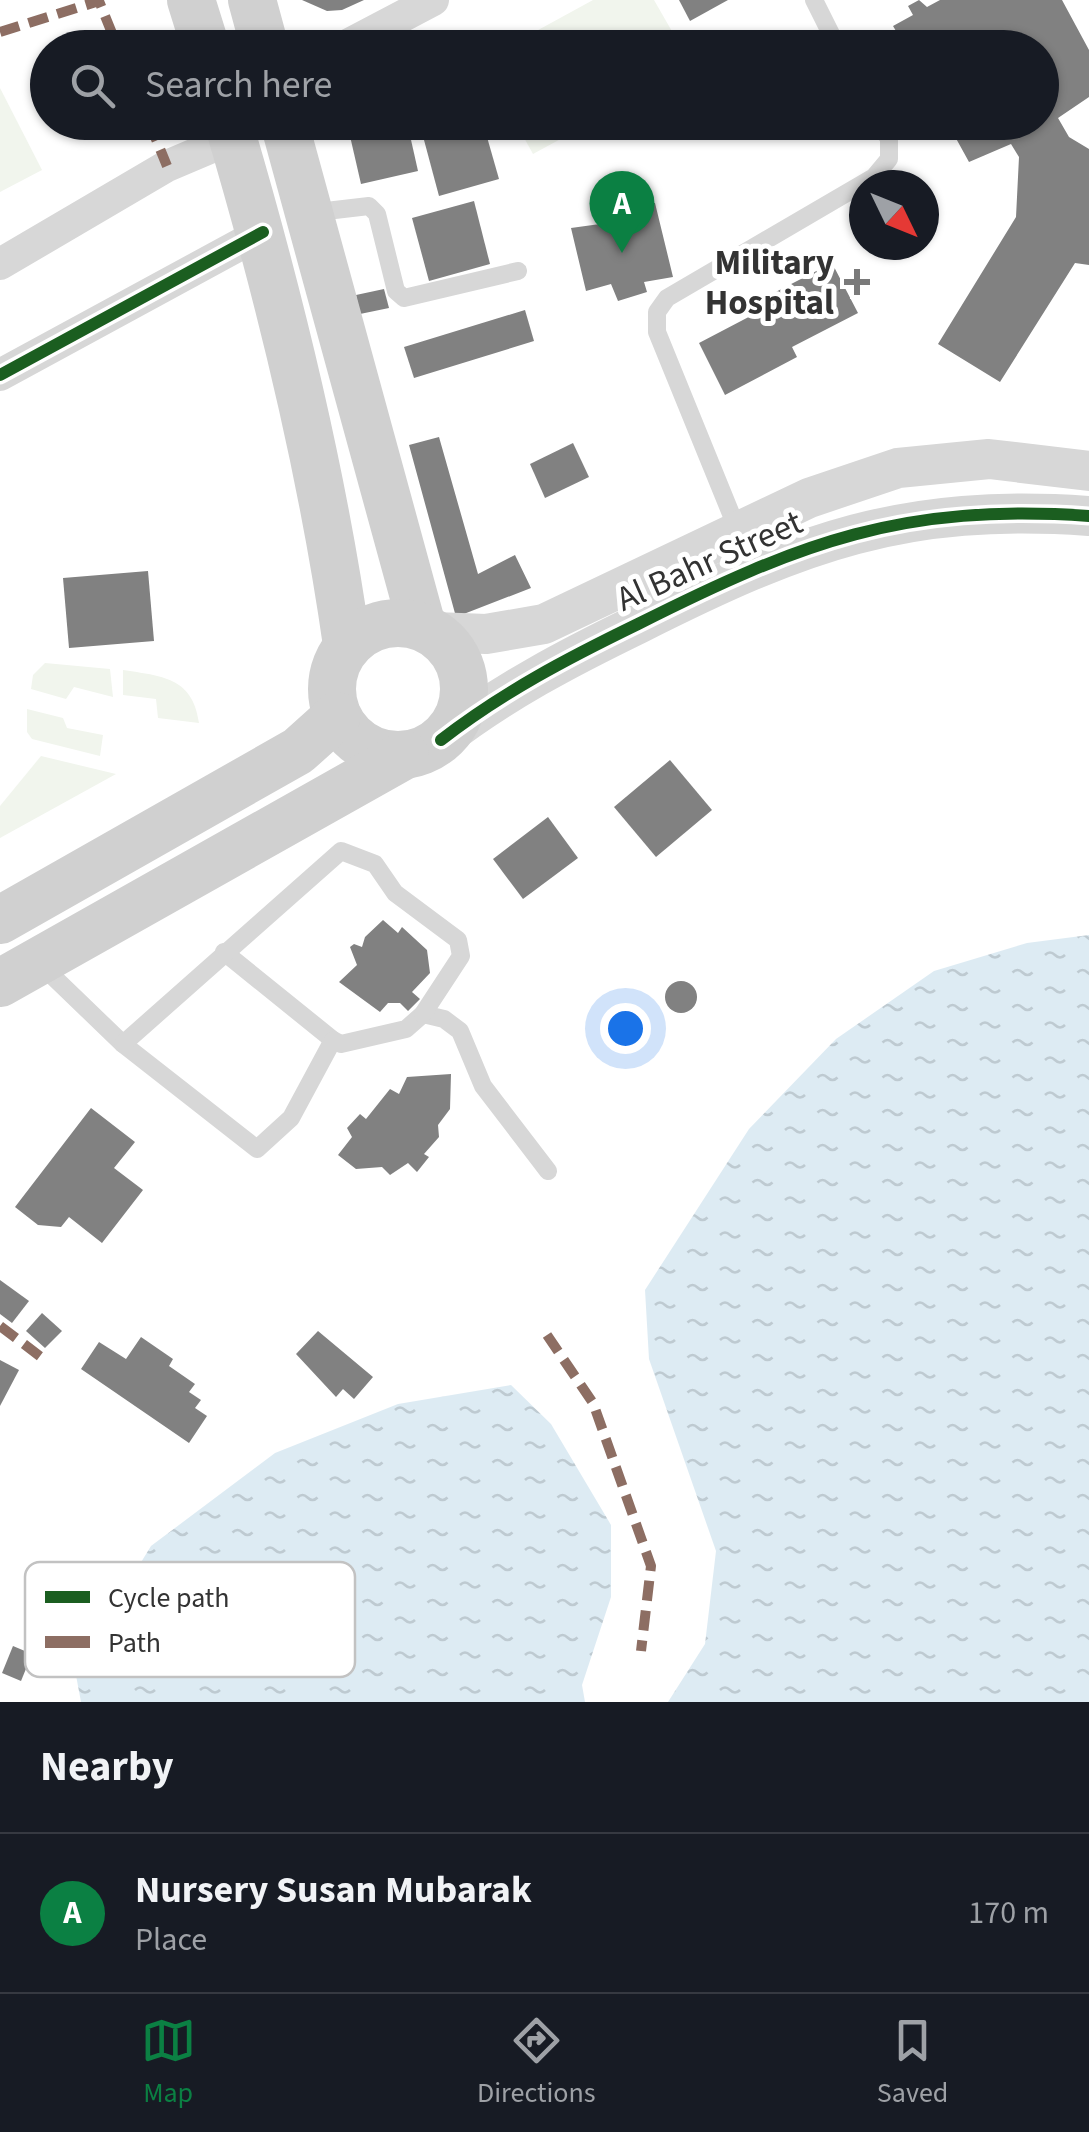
<!DOCTYPE html>
<html lang="en">
<head>
<meta charset="utf-8">
<style>
  body { margin:0; font-family:"Source Sans 3",sans-serif; background:#20242c; color:#f1f3f6 }
  .compass { position:absolute; left:849px; top:170px; width:90px; height:90px; border-radius:50%; background:#171b24; box-shadow:0 2px 8px #0004; rotate:133deg }
  .you { position:absolute; left:625px; top:1028px; width:35px; height:35px; margin:-25px; border:8px solid #fff; border-radius:50%; background:#1a73e8; box-shadow:0 0 0 15px #1a73e833 }
  .badge { display:grid; place-items:center; width:65px; height:65px; border-radius:50%; background:#0b8043; color:#fff; font-size:32px; font-weight:700 }
  .pin { position:absolute; translate:-50% -82px; filter:drop-shadow(0 2px 5px #0008) }
  .pin::after { content:''; position:absolute; top:52px; width:35px; height:30px; background:inherit; clip-path:polygon(0 0,100% 0,50% 100%) }
  .list { margin:0; padding:0; list-style:none }
  h2 { display:flex; justify-content:space-between; align-items:center; height:130px; margin:0; padding:0 40px; font-size:42px }
  h2 small { font-size:32px; font-weight:400; color:#9ea1a6 }
  .list li { display:grid; grid-template-columns:65px 1fr auto; gap:30px; align-items:center; box-sizing:border-box; height:160px; padding:0 40px; border-top:2px solid #363941 }
  .list b { display:block; font-size:38px; white-space:nowrap }
  .list p { margin:0; font-size:32px; white-space:nowrap; color:#9ea1a6 }
  .list em { font-size:32px; font-style:normal; color:#9ea1a6 }
  .icon { flex:none; width:55px; height:55px; fill:none; stroke:currentColor; stroke-width:2; stroke-linecap:round; stroke-linejoin:round }
  .map { position:relative; flex:none; width:1089px; height:1702px; overflow:hidden }
  .search { position:absolute; background:#171b24; box-shadow:0 2px 8px #0004; left:30px; right:30px; top:30px; height:110px; display:flex; align-items:center; gap:25px; box-sizing:border-box; padding:0 35px; border-radius:55px; color:#9ea1a6; font-size:38px }
  .sheet { height:290px; background:#171b24 }
  nav { display:flex; justify-content:space-around; align-items:center; box-sizing:border-box; height:140px; border-top:2px solid #363941; background:#171b24; font-size:28px; color:#9ea1a6 }
  nav a { display:grid; justify-items:center; gap:5px }
  nav .on { color:#0b8043 }
  .map>svg:first-child { display:block }
  .grass { fill:#f1f5ed }
  .water { fill:url(#water-ripples) }
  .building { fill:#818181 }
  .lines { fill:none; stroke-linecap:round; stroke-linejoin:round }
  .service { stroke:#d7d7d7; stroke-width:18 }
  .minor { stroke:#d7d7d7; stroke-width:32 }
  .tertiary { stroke:#d7d7d7; stroke-width:40 }
  .secondary { stroke:#d0d0d0; stroke-width:48 }
  .quiet { stroke:#8d6e63; stroke-width:10; stroke-dasharray:20 10; stroke-linecap:butt }
  .cycleway-casing { stroke:#fff; stroke-width:19 }
  .cycleway { stroke:#1b5e20; stroke-width:12 }
  .poi-dot { fill:#7a7a7a; stroke:#fff; stroke-width:4 }
  .labels { text-anchor:middle; stroke-width:10; stroke-linejoin:round; paint-order:stroke }
  .poi-label { font-size:35px; font-weight:bold; fill:#333; stroke:#fff; text-anchor:end }
  .street-label { font-size:35px; fill:#333; stroke:#fff }
  .key { fill:#fff; stroke:#c2c2c2; stroke-width:2.5 }
  .key-label { font-size:28px; fill:#333 }
</style>
</head>
<body>
<div class="map">
<svg width="1089" height="1702" viewBox="0 0 1089 1702">
  <defs>
    <pattern id="water-ripples" width="26" height="14" patternUnits="userSpaceOnUse" patternTransform="scale(2.5)"><rect width="26" height="14" fill="#ddebf3"/><path d="M2 4q2-2 4 0t4 0M15 11q2-2 4 0t4 0" fill="none" stroke="#becad1"/></pattern>
  </defs>
  <rect width="100%" height="100%" fill="#fff"/>
  <g class="grass">
    <polygon points="593,0 654,0 681,47 507,47"/>
    <polygon points="0,88 42,170 0,192"/>
    <polygon points="516,123 590,123 533,154"/>
    <polygon points="45,663 110,669 113,697 74,687 66,699 31,689 33,675"/>
    <path d="M 123,670 C 161,676 193,677 199,723 L 158,718 L 156,699 L 123,695 Z"/>
    <polygon points="27,709 63,718 67,728 103,735 100,756 32,739 27,732"/>
    <polygon points="41,756 116,774 0,838 0,806"/>
  </g>
  <g class="water">
    <polygon points="1089,935 1089,1702 668,1702 705,1644 716,1551 649,1359 645,1290 749,1129 836,1039 934,971 1027,943"/>
    <polygon points="511,1385 551,1424 611,1525 611,1597 582,1685 585,1702 81,1702 75,1670 151,1546 275,1453 398,1404"/>
  </g>
  <g class="building">
    <polygon points="302,0 364,0 342,10 327,11"/>
    <polygon points="679,0 728,0 690,21"/>
    <polygon points="919,0 927,7 940,0 1062,0 1089,50 1089,97 1058,118 1069,137 1089,149 1089,265 1075,263 1000,382 938,344 1016,217 1019,157 1011,144 969,162 947,122 1042,122 1042,48 906,48 893,26 913,15 908,6"/>
    <polygon points="407,122 418,171 361,184 347,123"/>
    <polygon points="483,123 499,179 439,196 424,140"/>
    <polygon points="474,201 490,264 429,281 412,218"/>
    <polygon points="655,203 673,277 644,282 647,292 618,301 611,284 586,291 571,228 600,224 596,207"/>
    <polygon points="832,263 858,313 792,347 797,357 725,395 699,343 762,310 758,301"/>
    <polygon points="384,289 389,308 360,314 356,295"/>
    <polygon points="525,310 534,341 414,378 404,347"/>
    <polygon points="439,437 478,574 515,555 531,588 456,617 409,445"/>
    <polygon points="573,443 589,477 545,498 530,464"/>
    <polygon points="148,571 154,641 69,648 63,578"/>
    <polygon points="670,760 712,810 656,857 614,807"/>
    <polygon points="548,817 578,858 523,899 493,859"/>
    <polygon points="383,920 398,933 402,927 427,950 430,973 412,992 420,999 408,1011 400,1003 388,1003 380,1012 339,982 357,965 350,947 354,944 362,947 365,937"/>
    <circle cx="681" cy="997" r="16"/>
    <polygon points="451,1074 450,1109 438,1125 439,1137 424,1154 429,1157 417,1172 408,1163 390,1175 382,1167 356,1169 338,1155 352,1137 347,1128 360,1114 366,1119 390,1089 399,1094 407,1077"/>
    <polygon points="91,1108 135,1142 114,1168 143,1190 102,1243 69,1217 61,1227 38,1225 15,1207"/>
    <polygon points="0,1280 29,1301 12,1323 0,1314"/>
    <polygon points="42,1313 62,1331 45,1348 26,1331"/>
    <polygon points="318,1331 373,1377 354,1399 343,1389 336,1397 296,1354"/>
    <polygon points="141,1337 173,1359 169,1366 195,1384 189,1392 201,1400 195,1408 207,1416 189,1443 81,1369 99,1342 126,1359"/>
    <polygon points="0,1360 19,1370 0,1406"/>
    <polygon points="13,1646 32,1654 21,1681 2,1673"/>
  </g>
  <g class="lines">
    <g class="service">
      <polyline points="814,0 838,48"/>
      <polyline points="309,213 369,206 377,214 396,291 404,298 518,271"/>
      <polyline points="738,531 657,332 657,312 667,298 874,177 889,159 889,139 879,122"/>
      <polyline points="224,952 333,1040"/>
      <polyline points="39,963 123,1044 257,1149 291,1118 333,1040 341,1044 406,1029 423,1014 444,1019 460,1031 483,1086 548,1171"/>
      <polyline points="123,1044 341,851 375,864 395,893 458,940 461,956 423,1014"/>
    </g>
    <g class="minor">
      <polyline points="342,48 433,0"/>
      <polyline points="0,264 167,166 233,138"/>
      <polyline points="0,375 263,232"/>
    </g>
    <g class="tertiary">
      <polyline points="435,632 486,634 544,624 809,498 898,468 989,459 1089,471"/>
      <path d="M 441,740 C 503,692 568,658 638,624 C 801,542 903,503 1089,516"/>
    </g>
    <g class="secondary">
      <polyline points="191,0 206,48"/>
      <polyline points="252,0 265,48"/>
      <path d="M 228,122 C 279,294 322,468 347,645"/>
      <polyline points="284,122 422,626"/>
      <circle cx="398" cy="689" r="66"/>
      <polyline points="0,920 298,751 337,716"/>
      <polyline points="0,983 405,755"/>
    </g>
    <g class="quiet">
      <polyline points="0,32 99,1 118,48"/>
      <polyline points="149,122 167,166"/>
      <polyline points="0,1326 45,1360"/>
      <polyline points="547,1335 593,1403 651,1566 641,1651"/>
    </g>
    <g class="cycleway-casing">
      <g id="cycleway">
        <polyline points="0,375 263,232"/>
        <path d="M 441,740 C 503,692 568,658 638,624 C 801,542 903,503 1089,516"/>
      </g>
    </g>
    <use href="#cycleway" class="cycleway"/>
  </g>
  <path class="poi-dot" d="M852 267h10v10h10v10h-10v10h-10v-10h-10v-10h10z"/>
  <g class="labels">
    <g class="poi-label">
      <text x="834" y="274">Military<tspan x="834" dy="40">Hospital</tspan></text>
    </g>
    <g class="street-label">
      <text transform="translate(709 560) rotate(-24)" y="12">Al Bahr Street</text>
    </g>
  </g>
  <rect x="25" y="1562" width="330" height="115" rx="15" class="key"/>
  <rect x="45" y="1591" width="45" height="12" fill="#1b5e20"/>
  <rect x="45" y="1636" width="45" height="12" fill="#8d6e63"/>
  <g class="key-label">
    <text x="108" y="1607">Cycle path</text>
    <text x="108" y="1652">Path</text>
  </g>
</svg>
<svg class="compass" viewBox="-18 -18 36 36"><path d="M0-13l5 13h-10z" fill="#e53935"/><path d="M0 13l5-13h-10z" fill="#9ea1a6"/></svg>
<div class="you"></div>
<div class="pin badge" style="left:622px;top:253px">A</div>
<div class="search"><svg class="icon" aria-label="search" viewBox="0 0 24 24"><circle cx="10" cy="10" r="6"/><path d="M15 15l6 6"/></svg>Search here</div>
</div>
<section class="sheet">
<h2>Nearby<small></small></h2>
<ul class="list">
<li><span class="badge">A</span><div><b>Nursery Susan Mubarak</b><p>Place</p></div><em>170 m</em></li>
</ul>
</section>
<nav>
<a class="on"><svg class="icon" aria-label="map" viewBox="0 0 24 24"><path d="M3 6l6-2 6 2 6-2v14l-6 2-6-2-6 2zM9 4v14M15 6v14"/></svg>Map</a>
<a><svg class="icon" aria-label="directions" viewBox="0 0 24 24"><path d="M12 3l9 9-9 9-9-9zM9 14v-3h6M13 9l2 2-2 2"/></svg>Directions</a>
<a><svg class="icon" aria-label="saved" viewBox="0 0 24 24"><path d="M7 4h10v16l-5-4-5 4z"/></svg>Saved</a>
</nav>
</body>
</html>
